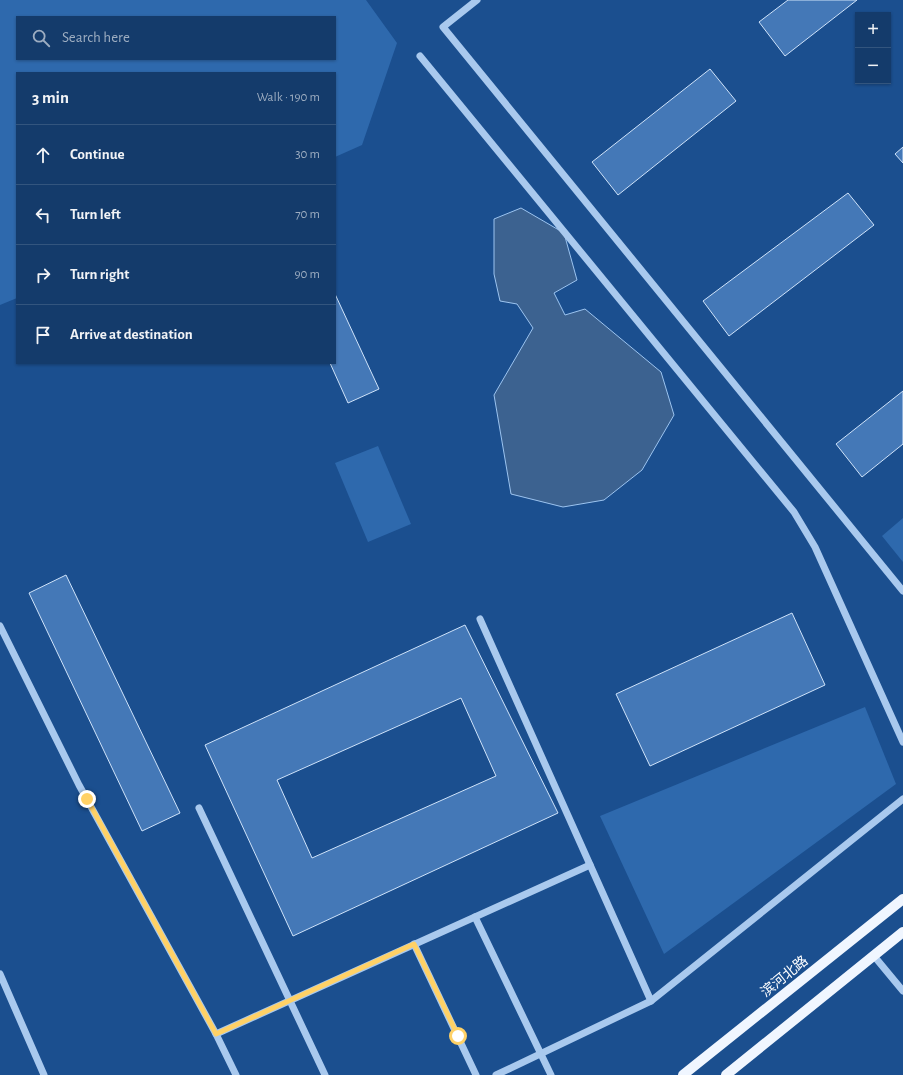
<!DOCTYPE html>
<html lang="en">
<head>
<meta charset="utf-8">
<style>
  body { margin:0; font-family:"Alegreya Sans","Noto Sans SC",sans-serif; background:#1d4271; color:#f1f3f6 }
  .controls { position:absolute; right:12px; top:12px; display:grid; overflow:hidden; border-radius:0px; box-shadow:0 1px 3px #0004 }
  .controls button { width:36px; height:36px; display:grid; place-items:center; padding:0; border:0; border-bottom:1px solid #33557e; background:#143b6b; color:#f1f3f6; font:20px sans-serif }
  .stop { position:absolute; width:12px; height:12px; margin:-9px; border:3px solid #ffd166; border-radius:50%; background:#fff }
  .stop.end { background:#ffd166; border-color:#fff; box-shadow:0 1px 4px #0008 }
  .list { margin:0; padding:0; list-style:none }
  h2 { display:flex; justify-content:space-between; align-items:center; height:52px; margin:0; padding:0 16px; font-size:17px }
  h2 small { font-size:13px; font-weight:400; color:#9dadc1 }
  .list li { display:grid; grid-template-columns:26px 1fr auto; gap:12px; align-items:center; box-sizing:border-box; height:60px; padding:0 16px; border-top:1px solid #33557e }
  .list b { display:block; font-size:15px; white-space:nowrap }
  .list em { font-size:13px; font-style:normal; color:#9dadc1 }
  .icon { flex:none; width:22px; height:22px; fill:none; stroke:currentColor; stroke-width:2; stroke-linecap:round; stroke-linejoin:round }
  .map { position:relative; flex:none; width:903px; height:1075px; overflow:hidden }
  .search { position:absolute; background:#143b6b; box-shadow:0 1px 3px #0004; left:16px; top:16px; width:320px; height:44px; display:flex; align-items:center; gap:10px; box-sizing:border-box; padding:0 14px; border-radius:0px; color:#9dadc1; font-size:15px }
  .panel { position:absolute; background:#143b6b; box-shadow:0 1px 3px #0004; left:16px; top:72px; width:320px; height:292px; border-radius:0px }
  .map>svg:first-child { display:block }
  .green { fill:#2e69ad; fill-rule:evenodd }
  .water { fill:#3c6290; stroke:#9cc4f0 }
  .building { fill:#4478b7; stroke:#cfe3fa; fill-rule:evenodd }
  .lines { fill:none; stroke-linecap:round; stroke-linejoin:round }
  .minor { stroke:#a9c9ee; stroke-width:7 }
  .major { stroke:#f0f6ff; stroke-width:10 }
  .route { stroke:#ffd166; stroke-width:5 }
  .labels { text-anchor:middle; stroke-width:3; stroke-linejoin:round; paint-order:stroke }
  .street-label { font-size:14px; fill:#fff; stroke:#1b4f8f }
</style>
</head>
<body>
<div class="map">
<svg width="903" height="1075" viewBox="0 0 903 1075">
  <rect width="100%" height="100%" fill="#1b4f8f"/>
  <g class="green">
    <path d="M 0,0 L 366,0 L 397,43 L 362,145 L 335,157 L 335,73 L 17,73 L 17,298 L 0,305 ZM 17,17 L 335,17 L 335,59 L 17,59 Z"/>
    <polygon points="378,446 411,524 368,542 335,463"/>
    <polygon points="903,518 903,562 882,536"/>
    <polygon points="865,707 896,784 664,954 600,816"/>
  </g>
  <polygon class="water" points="521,208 564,233 577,280 554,293 565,315 585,309 661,372 674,415 642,470 604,500 563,507 511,494 494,395 533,328 517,304 500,301 494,274 494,219"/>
  <g class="building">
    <polygon points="788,0 857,0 785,56 759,22"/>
    <polygon points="710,69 736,101 618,195 592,162"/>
    <polygon points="903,147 903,163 895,154"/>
    <polygon points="848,193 874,225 729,336 703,301"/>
    <polygon points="335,294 379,389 348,403 330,363 335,363"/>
    <polygon points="903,391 903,444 862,477 836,444"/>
    <polygon points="66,575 180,813 142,831 29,593"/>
    <polygon points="792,613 825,685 650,766 616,694"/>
    <path d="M 465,625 L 558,813 L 293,936 L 205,745 ZM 461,698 L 496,776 L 312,858 L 277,780 Z"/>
  </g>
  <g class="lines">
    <g class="minor">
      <polyline points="477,0 443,27 903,591"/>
      <polyline points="420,56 794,512 815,547 903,742"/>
      <polyline points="480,619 651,1001"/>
      <polyline points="0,626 79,785 216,1034 236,1075"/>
      <polyline points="199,808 325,1075"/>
      <polyline points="475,917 551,1075"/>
      <polyline points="414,944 476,1075"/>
      <polyline points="874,956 903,991"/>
      <polyline points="0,974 44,1075"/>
      <polyline points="216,1034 590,865"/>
      <polyline points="496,1075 651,1001 903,799"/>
    </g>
    <g class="major">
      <polyline points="683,1075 903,899"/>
      <polyline points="726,1075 903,932"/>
    </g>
  </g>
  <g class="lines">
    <polyline class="route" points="87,799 216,1034 414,944 458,1036"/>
  </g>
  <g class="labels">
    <g class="street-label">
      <text transform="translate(784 976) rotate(-39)" y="5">滨河北路</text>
    </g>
  </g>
</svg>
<div class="controls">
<button>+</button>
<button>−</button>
</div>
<div class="stop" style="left:458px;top:1036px"></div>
<div class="stop end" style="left:87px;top:799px"></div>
<div class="search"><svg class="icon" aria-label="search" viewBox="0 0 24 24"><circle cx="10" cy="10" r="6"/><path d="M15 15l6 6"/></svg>Search here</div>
<section class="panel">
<h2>3 min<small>Walk · 190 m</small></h2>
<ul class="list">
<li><svg class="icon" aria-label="ahead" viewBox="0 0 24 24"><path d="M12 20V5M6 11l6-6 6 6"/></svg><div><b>Continue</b></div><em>30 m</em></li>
<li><svg class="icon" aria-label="left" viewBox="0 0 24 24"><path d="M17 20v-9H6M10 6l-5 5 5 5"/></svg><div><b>Turn left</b></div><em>70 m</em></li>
<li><svg class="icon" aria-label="right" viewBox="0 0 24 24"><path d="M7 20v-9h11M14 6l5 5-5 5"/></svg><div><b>Turn right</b></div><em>90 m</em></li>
<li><svg class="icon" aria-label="arrive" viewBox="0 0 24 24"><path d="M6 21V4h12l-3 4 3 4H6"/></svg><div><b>Arrive at destination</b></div></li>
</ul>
</section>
</div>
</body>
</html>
